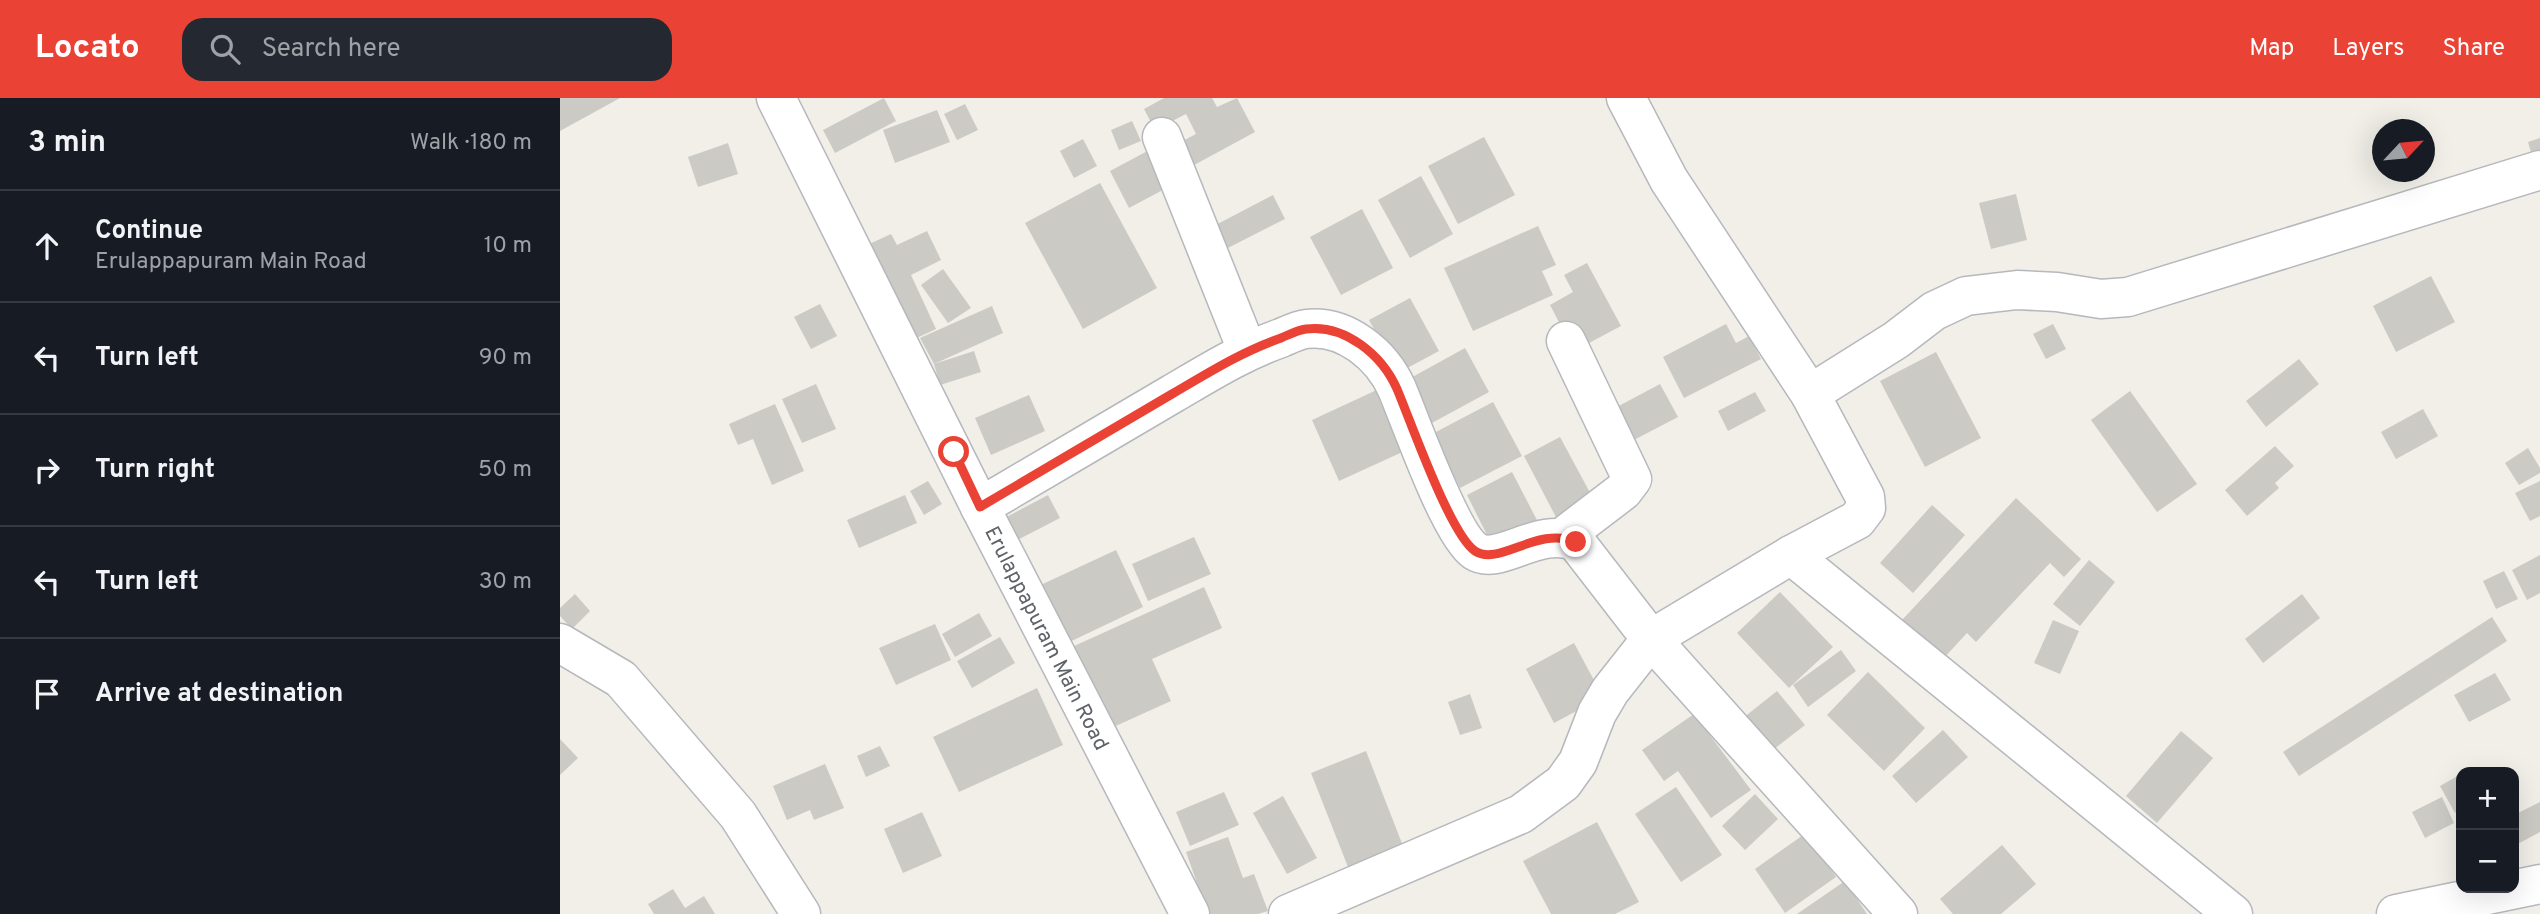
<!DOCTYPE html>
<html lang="en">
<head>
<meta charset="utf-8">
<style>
  body { margin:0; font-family:Overpass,sans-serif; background:#242831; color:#f1f3f6 }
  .controls { position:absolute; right:21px; bottom:21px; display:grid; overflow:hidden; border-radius:14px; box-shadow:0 7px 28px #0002 }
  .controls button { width:63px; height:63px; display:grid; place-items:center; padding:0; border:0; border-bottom:2px solid #363941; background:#171b24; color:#f1f3f6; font:35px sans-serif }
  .compass { position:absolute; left:1812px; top:21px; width:63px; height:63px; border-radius:50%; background:#171b24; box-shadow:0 7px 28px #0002; rotate:64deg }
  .stop { position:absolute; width:21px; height:21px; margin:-16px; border:5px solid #ea4335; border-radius:50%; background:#fff }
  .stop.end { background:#ea4335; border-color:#fff; box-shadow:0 2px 7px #0008 }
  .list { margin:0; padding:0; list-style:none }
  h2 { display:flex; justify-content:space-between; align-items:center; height:91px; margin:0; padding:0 28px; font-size:30px }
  h2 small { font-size:23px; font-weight:400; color:#9ea1a6 }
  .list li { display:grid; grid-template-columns:46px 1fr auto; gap:21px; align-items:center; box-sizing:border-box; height:112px; padding:0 28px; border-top:2px solid #363941 }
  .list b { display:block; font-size:26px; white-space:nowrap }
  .list p { margin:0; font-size:23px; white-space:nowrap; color:#9ea1a6 }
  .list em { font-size:23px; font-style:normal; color:#9ea1a6 }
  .icon { flex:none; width:38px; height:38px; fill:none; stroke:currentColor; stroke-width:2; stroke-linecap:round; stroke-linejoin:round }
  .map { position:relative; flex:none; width:1980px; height:816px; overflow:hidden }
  header { display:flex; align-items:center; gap:42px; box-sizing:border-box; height:98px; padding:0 35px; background:#ea4335; color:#fff }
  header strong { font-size:33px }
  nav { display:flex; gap:38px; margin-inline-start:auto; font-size:24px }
  .search { width:490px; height:63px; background:#242831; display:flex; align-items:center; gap:18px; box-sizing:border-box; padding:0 24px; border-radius:21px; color:#9ea1a6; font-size:26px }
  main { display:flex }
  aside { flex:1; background:#171b24 }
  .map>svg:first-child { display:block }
  .building { fill:#cccac5 }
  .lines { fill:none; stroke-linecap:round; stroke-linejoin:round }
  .minor-casing { stroke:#b5b8bc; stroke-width:41 }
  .minor { stroke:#fff; stroke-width:38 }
  .route { stroke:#ea4335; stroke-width:9 }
  .labels { text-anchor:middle; stroke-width:5; stroke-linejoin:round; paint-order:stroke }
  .street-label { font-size:21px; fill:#5f6368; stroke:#fff }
</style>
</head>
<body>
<header>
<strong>Locato</strong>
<div class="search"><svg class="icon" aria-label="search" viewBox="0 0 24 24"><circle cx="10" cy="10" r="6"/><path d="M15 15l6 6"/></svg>Search here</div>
<nav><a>Map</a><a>Layers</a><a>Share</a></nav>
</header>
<main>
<aside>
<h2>3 min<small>Walk · 180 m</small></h2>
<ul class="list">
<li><svg class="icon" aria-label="ahead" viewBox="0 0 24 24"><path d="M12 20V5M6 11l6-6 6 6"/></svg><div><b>Continue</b><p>Erulappapuram Main Road</p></div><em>10 m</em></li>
<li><svg class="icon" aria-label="left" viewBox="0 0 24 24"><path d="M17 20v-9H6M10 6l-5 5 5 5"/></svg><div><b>Turn left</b></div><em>90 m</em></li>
<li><svg class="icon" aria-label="right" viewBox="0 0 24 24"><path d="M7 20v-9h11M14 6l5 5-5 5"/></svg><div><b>Turn right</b></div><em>50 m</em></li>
<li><svg class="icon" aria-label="left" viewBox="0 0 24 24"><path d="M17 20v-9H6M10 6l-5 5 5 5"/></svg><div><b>Turn left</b></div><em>30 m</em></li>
<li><svg class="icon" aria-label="arrive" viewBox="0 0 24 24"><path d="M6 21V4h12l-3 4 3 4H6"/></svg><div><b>Arrive at destination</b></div></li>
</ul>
</aside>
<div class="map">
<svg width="1980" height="816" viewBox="0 0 1980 816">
  <rect width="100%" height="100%" fill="#f1efe8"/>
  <g class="building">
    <polygon points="0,0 60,0 0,33"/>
    <polygon points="324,0 336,23 275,55 263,32"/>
    <polygon points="604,0 652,0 657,9 677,0 695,34 625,72 613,48 636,36 626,16 595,32 584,11"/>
    <polygon points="405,6 418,32 397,42 384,16"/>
    <polygon points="377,12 390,44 335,65 323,32"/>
    <polygon points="572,23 581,43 559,52 551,32"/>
    <polygon points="924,39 955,97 898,126 868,68"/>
    <polygon points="1980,40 1980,63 1974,65 1968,44"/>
    <polygon points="523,41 537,68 514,80 500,53"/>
    <polygon points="168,45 178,76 138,89 128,59"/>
    <polygon points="595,49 614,86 569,110 550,73"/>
    <polygon points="861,78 893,136 850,160 818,102"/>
    <polygon points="540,85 597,190 523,231 465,125"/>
    <polygon points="1456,96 1467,142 1431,151 1419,105"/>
    <polygon points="713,97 725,121 660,154 648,131"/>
    <polygon points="802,111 833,170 781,197 750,139"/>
    <polygon points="978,128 996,167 982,173 993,197 913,233 884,170"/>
    <polygon points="367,133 381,162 351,177 376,231 350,243 305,148 331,136 337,147"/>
    <polygon points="1027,165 1061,228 1014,253 990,207 1013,194 1004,177"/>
    <polygon points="383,171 411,210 388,225 361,187"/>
    <polygon points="1871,178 1895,224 1836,254 1813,208"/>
    <polygon points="850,200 879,253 838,275 809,222"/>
    <polygon points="260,206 277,238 251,251 234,219"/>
    <polygon points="432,208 443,235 374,266 414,253 421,274 380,287 374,266 360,240"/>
    <polygon points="1166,226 1176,245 1189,238 1201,261 1124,300 1103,259"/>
    <polygon points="1493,226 1506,251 1486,261 1473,236"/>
    <polygon points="905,250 929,294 870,326 847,282"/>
    <polygon points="1376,254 1421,340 1365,369 1320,283"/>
    <polygon points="1739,261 1759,286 1706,329 1686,303"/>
    <polygon points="256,286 276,331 242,345 222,301"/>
    <polygon points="1100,286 1118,319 1072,343 1055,310"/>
    <polygon points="821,290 849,351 779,383 752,322"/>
    <polygon points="1570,293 1637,386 1597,414 1531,322"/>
    <polygon points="1195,294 1206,313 1168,333 1158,313"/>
    <polygon points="469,297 485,333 431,357 415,320"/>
    <polygon points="933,304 962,358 900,390 872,336"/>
    <polygon points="215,306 244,373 212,387 193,341 178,347 169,326"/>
    <polygon points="1863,311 1878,338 1836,361 1821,334"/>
    <polygon points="1000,339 1034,402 997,421 964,358"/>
    <polygon points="1715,348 1734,368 1715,385 1719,390 1687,418 1665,392"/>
    <polygon points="1968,350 1980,370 1980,375 1959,387 1945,365"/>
    <polygon points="952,374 979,426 933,449 907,397"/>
    <polygon points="368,383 382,406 364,417 350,393"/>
    <polygon points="1980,383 1980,418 1970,423 1955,395"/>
    <polygon points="345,397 357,425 299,450 287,422"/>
    <polygon points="488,397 500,420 448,447 437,424"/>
    <polygon points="1456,400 1521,461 1504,479 1490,465 1416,544 1407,535 1383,561 1342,522"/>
    <polygon points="1372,407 1405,437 1353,495 1320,465"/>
    <polygon points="634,439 651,476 588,503 572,466"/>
    <polygon points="556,452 583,509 499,549 472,491"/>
    <polygon points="1980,457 1980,495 1967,502 1952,472"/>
    <polygon points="1529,462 1555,484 1520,528 1493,506"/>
    <polygon points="1944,473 1958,501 1936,511 1923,483"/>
    <polygon points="644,489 662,530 592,561 611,603 549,631 512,549"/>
    <polygon points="1220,494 1273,549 1229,590 1177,535"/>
    <polygon points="15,496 30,513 12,531 0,518 0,510"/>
    <polygon points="1742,496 1760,520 1703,565 1685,541"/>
    <polygon points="419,515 432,538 395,559 382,536"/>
    <polygon points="1932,519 1947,543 1739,678 1723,654"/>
    <polygon points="1493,522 1519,533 1500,576 1474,565"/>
    <polygon points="375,526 391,562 336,587 319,550"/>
    <polygon points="440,539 455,565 412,590 397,563"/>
    <polygon points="1014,545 1043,599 994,625 966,571"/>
    <polygon points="1281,552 1296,573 1248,609 1233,587"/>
    <polygon points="1308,574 1365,630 1324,673 1267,617"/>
    <polygon points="1935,575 1951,602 1909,624 1894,597"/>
    <polygon points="477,590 503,647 399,694 373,639"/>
    <polygon points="1217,593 1245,627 1205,658 1178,624"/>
    <polygon points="910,596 922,630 900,637 888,604"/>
    <polygon points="1134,616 1191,692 1151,720 1118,673 1104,683 1082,652"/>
    <polygon points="1383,632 1408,659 1356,705 1332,678"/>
    <polygon points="1621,633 1653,660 1597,725 1566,698"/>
    <polygon points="0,641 18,660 0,677"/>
    <polygon points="320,648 330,668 306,679 297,658"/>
    <polygon points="806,653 843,748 788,769 751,675"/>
    <polygon points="265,666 284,710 254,722 250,712 227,722 213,688"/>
    <polygon points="1901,676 1901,711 1895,715 1880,688"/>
    <polygon points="1116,689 1162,757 1121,784 1075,716"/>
    <polygon points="664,694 679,727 630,748 616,714"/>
    <polygon points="1195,696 1218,721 1185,752 1162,728"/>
    <polygon points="723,698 757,760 727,776 693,715"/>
    <polygon points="1882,699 1894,725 1865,740 1852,714"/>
    <polygon points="1980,704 1980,734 1954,748 1954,717"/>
    <polygon points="362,714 382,758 343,775 324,731"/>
    <polygon points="1037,724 1079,804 1055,816 991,816 963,763"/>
    <polygon points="1246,735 1276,779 1225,815 1195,771"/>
    <polygon points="668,739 683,780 694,776 708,813 698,816 648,816 626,754"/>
    <polygon points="1442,747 1476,786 1441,816 1393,816 1380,801"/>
    <polygon points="1285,783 1307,816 1237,816"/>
    <polygon points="113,791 125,810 144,798 155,816 94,816 88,806"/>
  </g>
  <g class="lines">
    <g class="minor-casing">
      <g id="minor">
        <polyline points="216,0 420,409 630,816"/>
        <polyline points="602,39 687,252"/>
        <polyline points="1250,296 1336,242 1374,213 1406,198 1457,192 1497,194 1541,201 1568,199 1980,72"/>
        <path d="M 420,409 C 484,371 548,334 612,296 C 648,275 681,254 721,240 C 728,237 738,232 746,231 C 785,226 822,257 837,291 C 851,324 890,436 915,453 C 939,469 979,427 1016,444 L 1091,541 L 1338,816"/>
        <polyline points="1004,438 1063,393 1072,381 1006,243"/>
        <polyline points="1231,457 1673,816"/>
        <polyline points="0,545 61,581 178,717 241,816"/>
        <polyline points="728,816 961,716 1003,685 1018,664 1037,615 1050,593 1091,541 1231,457 1297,422 1306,410 1305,399 1250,296 1109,82 1066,0"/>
        <polyline points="1836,816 1980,786"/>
      </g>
    </g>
    <use href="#minor" class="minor"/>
  </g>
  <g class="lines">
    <path class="route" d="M 394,354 L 420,409 C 484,371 548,334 612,296 C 648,275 681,254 721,240 C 728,237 738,232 746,231 C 785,226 822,257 837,291 C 851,324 890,436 915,453 C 939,469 978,427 1016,444"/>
  </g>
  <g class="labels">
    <g class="street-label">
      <text transform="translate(487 540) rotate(63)" y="7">Erulappapuram Main Road</text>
    </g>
  </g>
</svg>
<div class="controls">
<button>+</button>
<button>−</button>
</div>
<svg class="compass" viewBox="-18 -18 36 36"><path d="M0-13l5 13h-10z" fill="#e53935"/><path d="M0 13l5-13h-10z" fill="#9ea1a6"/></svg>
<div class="stop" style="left:394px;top:354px"></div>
<div class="stop end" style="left:1016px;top:444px"></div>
</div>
</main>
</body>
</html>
